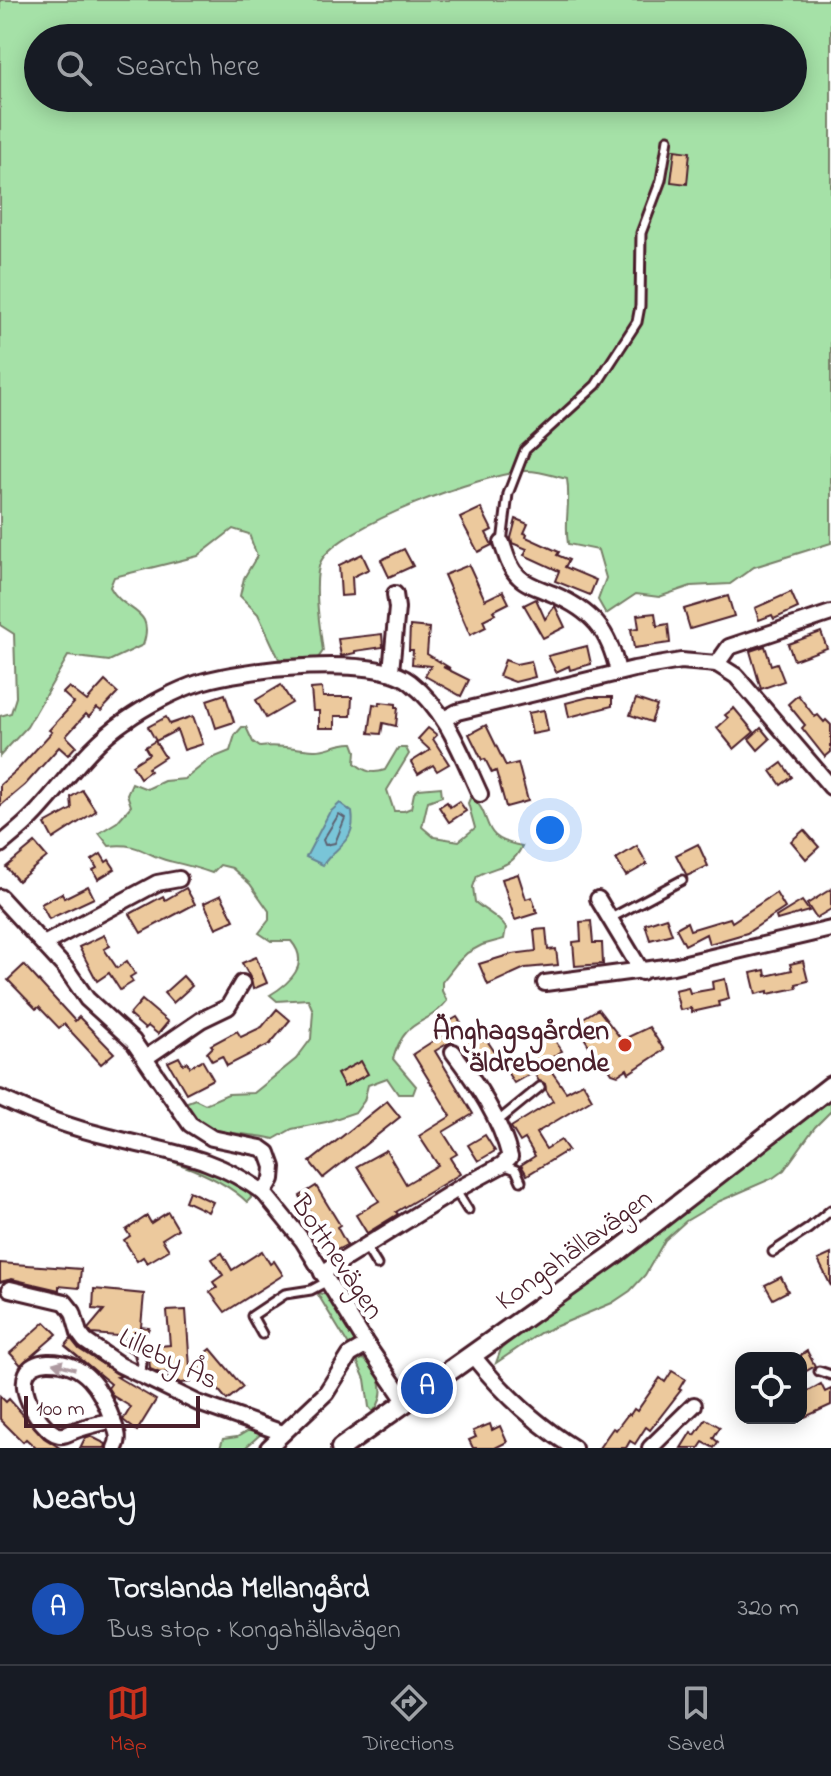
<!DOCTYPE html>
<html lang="en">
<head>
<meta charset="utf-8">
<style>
  body { margin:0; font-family:"Indie Flower",sans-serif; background:#20242c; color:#f1f3f6 }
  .controls { position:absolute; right:24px; bottom:24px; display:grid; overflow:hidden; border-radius:16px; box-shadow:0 4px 20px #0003 }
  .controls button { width:72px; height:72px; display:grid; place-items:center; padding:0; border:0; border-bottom:2px solid #363941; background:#171b24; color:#f1f3f6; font:40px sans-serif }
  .scale { position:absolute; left:24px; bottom:20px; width:176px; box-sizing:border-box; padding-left:8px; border:4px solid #4a1f2b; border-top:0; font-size:22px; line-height:28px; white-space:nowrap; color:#4a1f2b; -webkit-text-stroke:6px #fff; paint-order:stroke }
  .you { position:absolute; left:550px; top:830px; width:28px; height:28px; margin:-20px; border:6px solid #fff; border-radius:50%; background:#1a73e8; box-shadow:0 0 0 12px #1a73e833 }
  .badge { display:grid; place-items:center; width:52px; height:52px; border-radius:50%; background:#c8321e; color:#fff; font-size:26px; font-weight:700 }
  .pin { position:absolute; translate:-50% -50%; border:4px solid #fff; box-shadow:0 2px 8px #0006 }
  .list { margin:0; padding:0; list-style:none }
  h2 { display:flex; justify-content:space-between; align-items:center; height:104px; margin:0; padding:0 32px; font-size:34px }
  h2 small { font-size:26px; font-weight:400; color:#9ea1a6 }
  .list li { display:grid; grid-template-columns:52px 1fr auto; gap:24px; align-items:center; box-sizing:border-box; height:112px; padding:0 32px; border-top:2px solid #363941 }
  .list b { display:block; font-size:30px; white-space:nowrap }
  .list p { margin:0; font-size:26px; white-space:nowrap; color:#9ea1a6 }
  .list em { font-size:26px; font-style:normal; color:#9ea1a6 }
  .icon { flex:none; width:44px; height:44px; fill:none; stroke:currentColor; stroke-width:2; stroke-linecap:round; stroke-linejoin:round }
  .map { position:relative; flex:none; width:831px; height:1448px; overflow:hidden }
  .search { position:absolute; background:#171b24; box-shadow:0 4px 20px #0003; left:24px; right:24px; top:24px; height:88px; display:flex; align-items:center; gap:20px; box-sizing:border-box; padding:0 28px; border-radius:44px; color:#9ea1a6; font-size:30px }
  .sheet { height:216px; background:#171b24 }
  nav { display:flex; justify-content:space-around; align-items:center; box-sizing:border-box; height:112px; border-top:2px solid #363941; background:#171b24; font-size:22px; color:#9ea1a6 }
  nav a { display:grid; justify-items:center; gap:4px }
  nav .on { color:#c8321e }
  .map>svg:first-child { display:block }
  .green { fill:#a5e1a7; stroke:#788069; stroke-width:2; fill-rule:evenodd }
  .water { fill:#79c5d8; stroke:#668393; stroke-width:2 }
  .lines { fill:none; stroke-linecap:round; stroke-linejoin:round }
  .shore { stroke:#5d6170; stroke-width:2 }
  .building { fill:#ecc99d; stroke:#4a1f2b; stroke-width:2 }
  .lane-casing { stroke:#4a1f2b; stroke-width:13 }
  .street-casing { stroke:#4a1f2b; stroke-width:20 }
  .secondary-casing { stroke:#4a1f2b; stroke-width:24 }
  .lane { stroke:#fff; stroke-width:7 }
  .street { stroke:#fff; stroke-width:14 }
  .secondary { stroke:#fff; stroke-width:18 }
  .oneway { fill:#ae9aa0 }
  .poi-dot { fill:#c8321e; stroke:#fff; stroke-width:3 }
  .labels { text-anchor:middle; stroke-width:8; stroke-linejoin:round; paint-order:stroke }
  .poi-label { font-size:28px; font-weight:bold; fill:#4a1f2b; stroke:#fff; text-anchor:end }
  .street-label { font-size:28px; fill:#4a1f2b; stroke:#fff }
</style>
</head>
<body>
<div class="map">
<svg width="831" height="1448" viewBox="0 0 831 1448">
  <rect width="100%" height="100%" fill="#fff"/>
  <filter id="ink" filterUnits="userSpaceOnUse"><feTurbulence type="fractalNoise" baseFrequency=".0125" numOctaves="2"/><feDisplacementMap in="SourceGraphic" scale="16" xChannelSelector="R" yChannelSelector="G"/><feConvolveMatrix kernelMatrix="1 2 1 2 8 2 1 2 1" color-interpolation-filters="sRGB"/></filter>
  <g filter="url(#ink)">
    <g class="green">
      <path d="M 0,0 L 831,0 L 831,543 L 754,567 L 730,584 L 691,586 L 659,597 L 636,594 L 606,614 L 598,600 L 606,578 L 598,550 L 568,544 C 564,519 571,503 567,479 C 554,476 538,470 525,471 C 484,474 340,525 321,561 C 312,579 320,629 323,651 L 318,658 L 279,659 L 258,614 L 240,596 L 244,578 L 257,556 L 249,534 L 233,529 L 198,556 L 114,577 L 110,587 C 124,614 156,607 143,645 L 109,661 L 68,656 L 27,727 L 0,756 L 0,716 L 11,713 L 16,697 L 14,634 L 0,625 ZM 38,38 L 793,38 L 793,98 L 38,98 Z"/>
      <path d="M 242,727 L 246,727 L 253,742 L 260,747 C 279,744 295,749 314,750 C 327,751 339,742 353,743 L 356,751 L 355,763 C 365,772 373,774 385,770 L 398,748 L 406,748 L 409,754 L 387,790 L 394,811 L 404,811 L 411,808 L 414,793 L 419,789 L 441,787 L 442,796 L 428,801 L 422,827 L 434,837 L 459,841 L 475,828 L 468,803 L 471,796 C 496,818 476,838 522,846 C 511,870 497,864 477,876 L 473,887 L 475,902 C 486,912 498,916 506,928 L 504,939 L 482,945 L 467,953 L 457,963 L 442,982 L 442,991 L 447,1001 C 426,1028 406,1015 393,1059 L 416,1086 L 413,1094 L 398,1094 L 387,1078 L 368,1085 L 364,1101 L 356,1112 L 326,1122 L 292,1129 L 274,1139 C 255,1133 214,1135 200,1123 C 194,1118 190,1109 185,1103 L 195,1099 L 205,1104 L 228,1094 L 254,1093 L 296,1059 L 311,1039 L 313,1011 L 308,999 L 277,1001 L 270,995 C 290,983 311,964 291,941 L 271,941 L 259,933 L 269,920 L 269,911 L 250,884 L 232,868 L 220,865 L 212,873 C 195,867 186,865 169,861 C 145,855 139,842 109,846 L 99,833 L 117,822 L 131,806 L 127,794 L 132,783 L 147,789 L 164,781 L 185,779 L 210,759 L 230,751 L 235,735 Z"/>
      <polygon points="831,1099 831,1111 815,1127 784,1170 773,1178 720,1201 686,1221 665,1240 645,1275 630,1291 612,1303 540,1333 496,1363 501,1349 517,1335"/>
      <path d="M 68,1133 L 170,1156 L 221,1173 L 250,1192 L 251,1198 L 247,1202 C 207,1163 122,1148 68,1133 Z"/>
      <polygon points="317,1293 329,1295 353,1336 355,1341 351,1349"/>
      <path d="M 363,1359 C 382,1370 388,1395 373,1412 L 369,1407 L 365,1379 L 357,1361 Z"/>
      <polygon points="251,1429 272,1433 268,1440 262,1433 245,1448 220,1448 223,1439 237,1437"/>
    </g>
    <path class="water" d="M 340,803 L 352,812 C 357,842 335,846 323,865 L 306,857 L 329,813 Z"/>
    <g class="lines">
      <polygon class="shore" points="339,814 345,818 335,843 325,845 323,840"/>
    </g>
    <g class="building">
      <polygon points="675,150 690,152 687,184 671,182"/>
      <polygon points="481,508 492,530 486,533 492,545 478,552 460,518"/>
      <polygon points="516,519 528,524 524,533 527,534 526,537 559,552 557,555 569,560 565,567 596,580 590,595 555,581 559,571 524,555 527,549 512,543 511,538"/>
      <polygon points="404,549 413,566 389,577 381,560"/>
      <polygon points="362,554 369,569 352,577 353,595 341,596 339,565"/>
      <polygon points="469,565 485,600 503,591 509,603 493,611 495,614 483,620 486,627 470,635 444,575"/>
      <polygon points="791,592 798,608 774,619 772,615 759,620 755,608"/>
      <polygon points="728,596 734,616 690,629 684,609"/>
      <polygon points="536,599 545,619 555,606 565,627 543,638 524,605"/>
      <polygon points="655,613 657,626 668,624 670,643 634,648 631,629 639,628 637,615"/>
      <polygon points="410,626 429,628 427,654 450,668 443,667 469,680 461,696 425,676 431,666 412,664 413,650 409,650"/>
      <polygon points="821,632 827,648 794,660 788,644"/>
      <polygon points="382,634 383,647 355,651 355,653 341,656 338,639"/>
      <polygon points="587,646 591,664 570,670 569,666 556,672 548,656"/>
      <polygon points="765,646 771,665 777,663 784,681 761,689 750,651"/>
      <polygon points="505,660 516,664 531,661 535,677 515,682 499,676"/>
      <polygon points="105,681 118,693 101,711 97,708 89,717 86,714 66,736 76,746 68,755 59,747 25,785 0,806 0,785 18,769 52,732 49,730 74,703 63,693 69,687 87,701"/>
      <polygon points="281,685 292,703 266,718 256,700"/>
      <polygon points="322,688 323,697 352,697 351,716 335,716 335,728 319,728 319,711 313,711 311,689"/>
      <polygon points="225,694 234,722 216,728 207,700"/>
      <polygon points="798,695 815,717 818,715 824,722 826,720 831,725 831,752 825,757 802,728 805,725 788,704"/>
      <polygon points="589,697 612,697 612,706 569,717 566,703"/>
      <polygon points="636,699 657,706 651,722 630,715"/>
      <polygon points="380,702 396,704 396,707 398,707 396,726 383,723 381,734 369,733 373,704 379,705"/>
      <polygon points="734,708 754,732 734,749 717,728 728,718 725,715"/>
      <polygon points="544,710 548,731 532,734 528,713"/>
      <polygon points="193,716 203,744 184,750 177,730 156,741 148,727 166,717 170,724"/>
      <polygon points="486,725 506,766 518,763 528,801 506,807 496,771 492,773 485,759 482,760 469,734"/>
      <polygon points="428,728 437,735 433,739 449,764 437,771 433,765 418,774 411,762 430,750 418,739"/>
      <polygon points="761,728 770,739 758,750 749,739"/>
      <polygon points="155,741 165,757 148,768 150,771 140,778 132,765 149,754 145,747"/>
      <polygon points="782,763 792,777 781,785 771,771"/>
      <polygon points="82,790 96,811 53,839 45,824 72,809 71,797"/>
      <polygon points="459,801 466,811 449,822 439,807 447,802 450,807"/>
      <polygon points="804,830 819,847 806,859 791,841"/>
      <polygon points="35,843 47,857 18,881 6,867"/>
      <polygon points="698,844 708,866 687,876 676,855"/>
      <polygon points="637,846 647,864 626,876 616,859"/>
      <polygon points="101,854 106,862 109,860 115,869 98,879 93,870 97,868 92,860"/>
      <polygon points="518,874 526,899 532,897 537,913 515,920 502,879"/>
      <polygon points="88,886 94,898 49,919 41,904 62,893 64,898"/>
      <polygon points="186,888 195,904 141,933 130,914 163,896 165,900"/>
      <polygon points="831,889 831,909 816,918 807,904"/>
      <polygon points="776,893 785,908 747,933 709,944 706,934 685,945 676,928 687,922 690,930 730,918 732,922"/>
      <polygon points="221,895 234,920 216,928 204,903"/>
      <polygon points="802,901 809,911 777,920 776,917"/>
      <polygon points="666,917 672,934 650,940 645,924"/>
      <polygon points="591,921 593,943 602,943 603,964 575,966 573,942 581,941 580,922"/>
      <polygon points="546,929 548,950 556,949 558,965 525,968 488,985 479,964 512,954 536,951 534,930"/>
      <polygon points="104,935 110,946 104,949 117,968 127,961 135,974 130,977 133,982 120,990 109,973 97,981 79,947"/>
      <polygon points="256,957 267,983 253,989 251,979 242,963"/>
      <polygon points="803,961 808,981 796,984 797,988 768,994 768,991 756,994 751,973 765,970 766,976 792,970 790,964"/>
      <polygon points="24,965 75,1021 79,1017 114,1053 101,1064 64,1024 59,1028 39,1007 36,1009 8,980"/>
      <polygon points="183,976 192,986 173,1003 164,993"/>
      <polygon points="725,979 729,999 718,1002 719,1006 692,1012 691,1008 680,1010 675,990 688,987 690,993 713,989 712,982"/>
      <polygon points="142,1000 168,1022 158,1034 148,1026 145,1029 129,1015"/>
      <polygon points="277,1009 290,1020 270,1044 227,1066 222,1056 212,1061 207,1053 213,1047 211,1045 237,1031 241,1037 262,1027"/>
      <polygon points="598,1009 622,1040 649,1027 664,1050 629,1073 627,1069 618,1075 612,1073 607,1065 603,1068 575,1023"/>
      <polygon points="457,1017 467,1032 435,1051 473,1114 443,1132 457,1154 450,1158 460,1174 396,1212 398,1214 367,1233 356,1215 379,1201 357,1166 386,1150 406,1184 438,1165 419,1136 451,1116 413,1054 444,1034 440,1027"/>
      <polygon points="477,1032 483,1041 486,1039 496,1054 479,1065 463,1042"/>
      <polygon points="552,1036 562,1051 545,1062 566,1092 583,1083 592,1099 536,1133 546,1149 561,1140 568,1150 527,1175 521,1165 535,1156 525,1139 520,1142 511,1127 553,1101 546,1090 545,1084 539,1081 533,1072 514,1083 504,1067"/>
      <polygon points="179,1057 183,1064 187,1062 190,1067 202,1060 213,1079 186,1093 168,1062"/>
      <polygon points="361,1061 368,1074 344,1087 337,1074"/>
      <polygon points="387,1101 400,1117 323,1178 310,1162"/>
      <polygon points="485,1135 495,1151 478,1161 468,1145"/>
      <polygon points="316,1186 340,1225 337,1227 347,1245 335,1251 300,1196"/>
      <polygon points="189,1191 213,1202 208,1212 185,1201"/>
      <polygon points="168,1212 178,1229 162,1239 169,1250 147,1263 143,1257 137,1261 124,1240 130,1236 126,1230 147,1216 151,1223"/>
      <polygon points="262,1251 270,1264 274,1261 283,1275 225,1312 210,1292 217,1288 213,1282 223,1275 212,1259 222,1253 232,1270"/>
      <polygon points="831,1254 831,1286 818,1260"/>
      <polygon points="0,1263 81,1269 79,1288 59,1286 59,1290 12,1279 0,1282"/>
      <polygon points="781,1277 788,1291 773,1299 765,1285"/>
      <polygon points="94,1289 144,1294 141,1327 149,1328 144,1338 92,1334 88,1329 104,1310 93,1309"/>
      <polygon points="186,1310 191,1382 181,1383 174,1380 173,1372 160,1373 150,1369 148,1347 170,1345 167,1311"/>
      <polygon points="45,1322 57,1334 21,1365 10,1353"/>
      <polygon points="71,1339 79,1349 121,1376 117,1377 156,1400 137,1431 123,1420 131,1407 113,1396 108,1388 111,1384 65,1346"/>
      <polygon points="211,1349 243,1387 227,1400 195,1362"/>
      <polygon points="807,1351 815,1366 801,1374 801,1355"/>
      <polygon points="672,1371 685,1379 679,1389 681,1390 650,1430 646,1427 635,1444 630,1441 626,1448 599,1448 613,1428 616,1430 628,1414 630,1415 634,1409 637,1411 660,1378 665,1382"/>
      <polygon points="821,1384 825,1392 831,1389 831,1405 805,1417 801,1409 801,1395"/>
      <polygon points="0,1396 6,1402 9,1399 44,1438 60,1448 36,1448 26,1439 23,1442 0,1419"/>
      <polygon points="706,1419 720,1427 713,1438 718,1442 714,1448 703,1442 699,1448 681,1448 691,1432 695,1435"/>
      <polygon points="490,1424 492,1430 500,1426 507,1442 495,1448 473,1448 469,1440 476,1437 473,1431"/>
      <polygon points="90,1436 106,1444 105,1448 80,1448 85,1438"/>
    </g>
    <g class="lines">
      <g class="lane-casing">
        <g id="lane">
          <polyline points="502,543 508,494 525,450 596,385 637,322 640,306 641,233 661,180 668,139"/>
          <polyline points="611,918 682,880"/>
          <polyline points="497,1122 540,1087"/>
          <polyline points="503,1165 516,1170 521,1181"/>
          <polyline points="456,1191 468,1210"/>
          <polyline points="366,1247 377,1265"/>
          <polyline points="773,1252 808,1229 831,1210"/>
          <polyline points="262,1334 252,1316 285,1294 311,1290 328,1281"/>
          <polyline points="126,1343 139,1351 142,1364 139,1375"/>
          <polyline points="819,1371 831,1375"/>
        </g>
      </g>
      <g class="street-casing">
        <g id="street">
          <path d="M 502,543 C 506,554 509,568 519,577 C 527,585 541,589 553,594 C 592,611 609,630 618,672"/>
          <polyline points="831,613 729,647 717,664 736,676 831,787"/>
          <polyline points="391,671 397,608 395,594"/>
          <polyline points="444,719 457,712 634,669 681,661 717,664"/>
          <path d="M 0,845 C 12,835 25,825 36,813 C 66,781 89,745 125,721 C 146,706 176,690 201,682 C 243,669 375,654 410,682 C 446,710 461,753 480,794"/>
          <polyline points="0,897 67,970 87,999 133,1041 190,1124 212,1138 261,1148 268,1153 273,1167 272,1179 264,1193 303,1241 367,1345 406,1402"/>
          <polyline points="598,899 642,972"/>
          <polyline points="44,944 157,883 179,879"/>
          <polyline points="545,983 673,966 831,929"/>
          <polyline points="147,1057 201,1020 228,1007 242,983"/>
          <path d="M 0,1098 C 36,1115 71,1128 110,1137 C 169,1153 212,1155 264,1193"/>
          <path d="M 322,1273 L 456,1190 L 502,1165 L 510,1157 C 500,1118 477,1084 453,1052"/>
          <polyline points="10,1289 65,1302 73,1312 79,1333 85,1341 120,1365 198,1403 283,1433"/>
          <path d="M 473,1356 C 502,1392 534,1423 574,1448"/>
          <path d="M 113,1420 C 98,1424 85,1426 71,1432 C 67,1434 64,1436 59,1435 C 38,1431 0,1364 48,1362 C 85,1361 101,1389 112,1419 C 116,1430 121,1437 115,1448"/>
          <polyline points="268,1448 326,1393 350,1355 367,1345"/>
          <polyline points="650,1448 694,1405"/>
        </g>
      </g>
      <g class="secondary-casing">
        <polyline id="secondary" points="341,1448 616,1253 831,1086"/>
      </g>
      <use href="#lane" class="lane"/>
      <use href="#street" class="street"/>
      <use href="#secondary" class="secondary"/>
    </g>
    <defs><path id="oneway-solid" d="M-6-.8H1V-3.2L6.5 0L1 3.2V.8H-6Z" transform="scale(2)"/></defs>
    <use class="oneway" href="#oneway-solid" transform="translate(64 1366) rotate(-165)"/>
  </g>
  <circle class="poi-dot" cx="625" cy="1045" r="8"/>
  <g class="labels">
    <g class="poi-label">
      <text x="609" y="1039">Änghagsgården<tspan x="609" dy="32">äldreboende</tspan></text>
    </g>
    <g class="street-label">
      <text transform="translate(573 1248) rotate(-36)" y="10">Kongahällavägen</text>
      <text transform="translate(339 1256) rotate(56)" y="10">Bottnevägen</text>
      <text transform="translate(169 1357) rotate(26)" y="10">Lilleby Ås</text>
    </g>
  </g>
</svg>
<div class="controls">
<button><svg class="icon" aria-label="locate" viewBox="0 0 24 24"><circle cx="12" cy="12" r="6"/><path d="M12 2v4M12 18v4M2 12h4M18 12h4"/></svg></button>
</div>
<div class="scale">100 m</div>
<div class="you"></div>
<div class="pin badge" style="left:427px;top:1388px;background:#1a4fb4">A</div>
<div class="search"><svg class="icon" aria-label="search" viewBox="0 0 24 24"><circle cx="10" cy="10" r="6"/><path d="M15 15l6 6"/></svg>Search here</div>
</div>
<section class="sheet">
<h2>Nearby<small></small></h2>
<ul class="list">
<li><span class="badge" style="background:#1a4fb4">A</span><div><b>Torslanda Mellangård</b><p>Bus stop · Kongahällavägen</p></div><em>320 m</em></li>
</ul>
</section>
<nav>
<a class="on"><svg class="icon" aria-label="map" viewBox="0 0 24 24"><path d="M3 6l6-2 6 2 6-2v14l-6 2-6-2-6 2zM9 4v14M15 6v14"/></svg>Map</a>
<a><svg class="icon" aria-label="directions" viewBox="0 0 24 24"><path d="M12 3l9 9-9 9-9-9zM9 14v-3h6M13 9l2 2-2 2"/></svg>Directions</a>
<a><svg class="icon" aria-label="saved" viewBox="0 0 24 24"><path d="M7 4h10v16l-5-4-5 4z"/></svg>Saved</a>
</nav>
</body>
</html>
